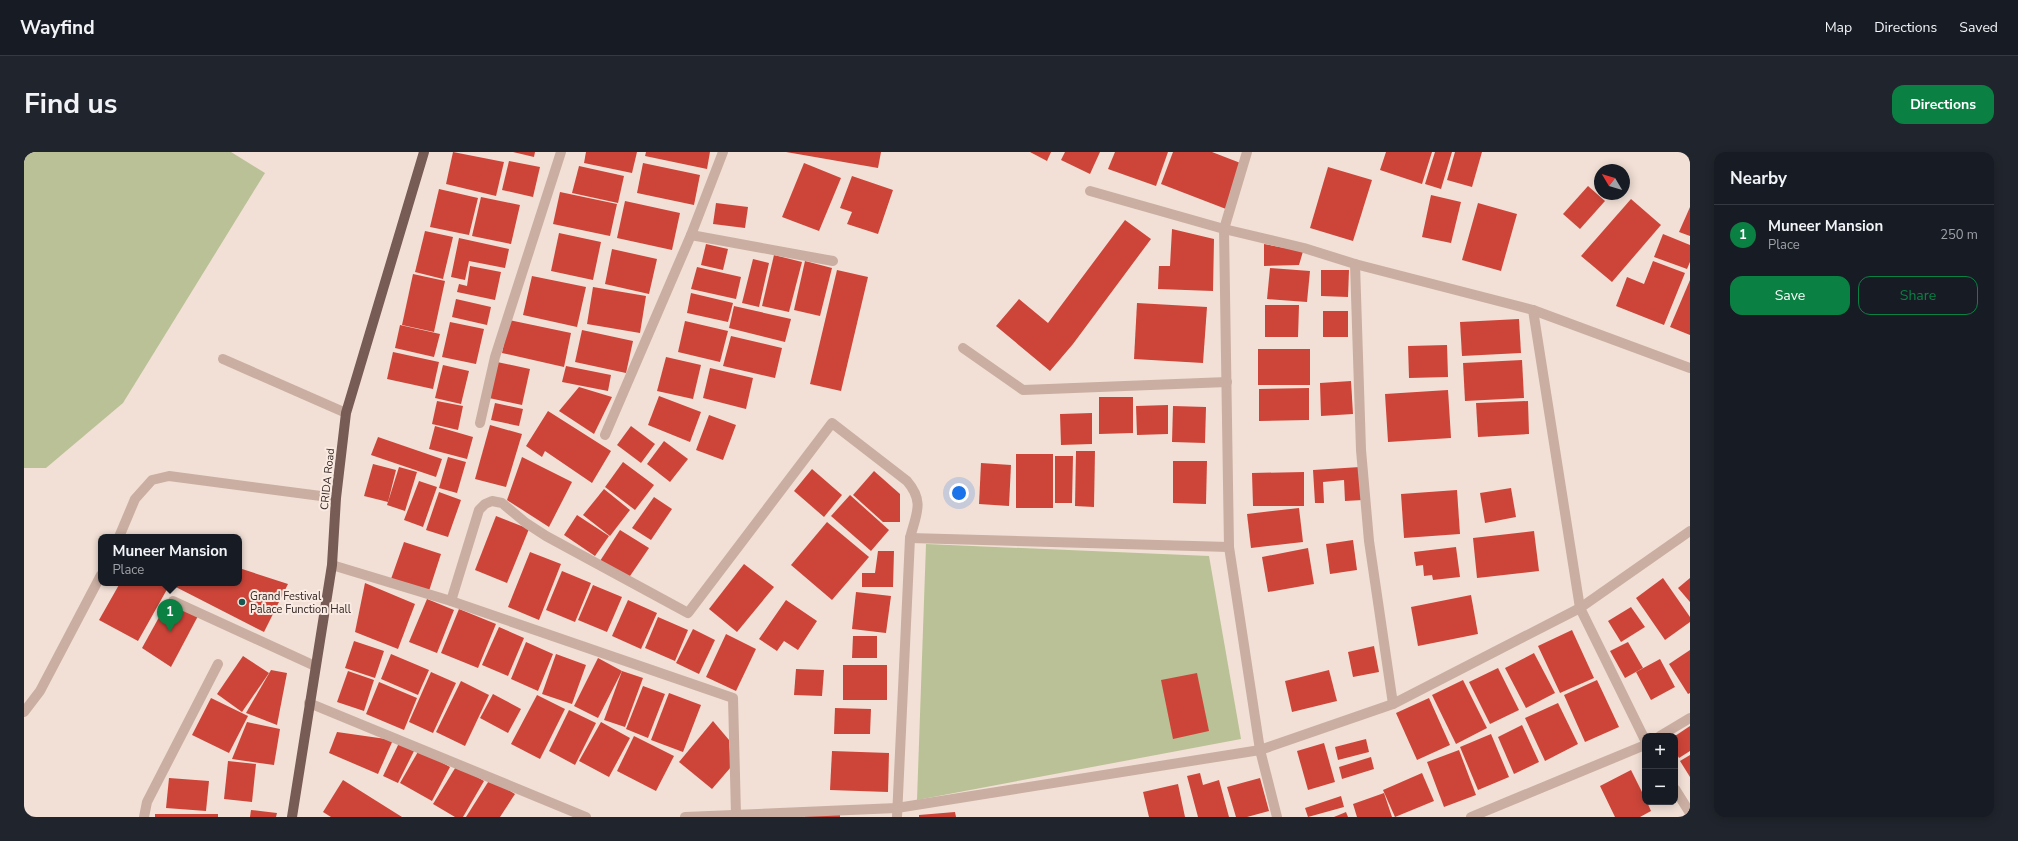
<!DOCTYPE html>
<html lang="en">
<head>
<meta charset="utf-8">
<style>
  body { margin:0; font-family:"Nunito Sans",sans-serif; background:#20242c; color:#f1f3f6 }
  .controls { position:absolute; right:12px; bottom:12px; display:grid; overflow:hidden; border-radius:8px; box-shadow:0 2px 10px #0003 }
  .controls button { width:36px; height:36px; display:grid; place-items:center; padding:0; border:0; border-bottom:1px solid #363941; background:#171b24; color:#f1f3f6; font:20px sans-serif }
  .compass { position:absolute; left:1570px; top:12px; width:36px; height:36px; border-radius:50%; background:#171b24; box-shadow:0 2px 10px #0003; rotate:308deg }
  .you { position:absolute; left:935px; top:341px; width:14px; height:14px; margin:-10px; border:3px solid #fff; border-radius:50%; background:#1a73e8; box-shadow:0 0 0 6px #1a73e833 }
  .badge { display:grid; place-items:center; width:26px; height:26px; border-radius:50%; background:#0b8043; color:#fff; font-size:13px; font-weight:700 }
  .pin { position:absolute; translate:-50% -33px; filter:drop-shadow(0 1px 2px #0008) }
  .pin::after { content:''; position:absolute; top:21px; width:14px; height:12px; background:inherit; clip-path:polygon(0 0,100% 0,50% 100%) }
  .popup { position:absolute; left:74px; top:382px; width:144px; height:52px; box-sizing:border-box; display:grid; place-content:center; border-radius:8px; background:#171b24; filter:drop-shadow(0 1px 3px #0005); font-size:13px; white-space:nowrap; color:#9ea1a6 }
  .popup b { font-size:15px; color:#f1f3f6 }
  .popup::after { content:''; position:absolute; left:50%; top:100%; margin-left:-8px; border:8px solid transparent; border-top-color:#171b24 }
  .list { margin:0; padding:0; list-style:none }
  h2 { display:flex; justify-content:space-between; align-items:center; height:52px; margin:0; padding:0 16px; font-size:17px }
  h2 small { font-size:13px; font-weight:400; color:#9ea1a6 }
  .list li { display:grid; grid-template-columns:26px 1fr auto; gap:12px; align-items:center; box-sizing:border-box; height:60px; padding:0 16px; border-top:1px solid #363941 }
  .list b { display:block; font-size:15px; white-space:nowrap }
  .list p { margin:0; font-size:13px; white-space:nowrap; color:#9ea1a6 }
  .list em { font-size:13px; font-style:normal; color:#9ea1a6 }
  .actions { display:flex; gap:8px; padding:12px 16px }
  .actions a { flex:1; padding:9px 0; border:1px solid #0b8043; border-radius:12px; text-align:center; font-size:14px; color:#0b8043 }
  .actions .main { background:#0b8043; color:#fff }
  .map { position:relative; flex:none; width:1666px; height:665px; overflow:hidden; border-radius:12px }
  header { display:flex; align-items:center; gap:24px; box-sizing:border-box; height:56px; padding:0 20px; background:#171b24; border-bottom:1px solid #363941 }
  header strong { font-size:19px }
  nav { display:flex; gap:22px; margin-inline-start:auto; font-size:14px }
  .intro { display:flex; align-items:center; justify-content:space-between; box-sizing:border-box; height:96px; padding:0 24px }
  h1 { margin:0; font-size:28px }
  .button { padding:10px 18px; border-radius:12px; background:#0b8043; color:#fff; font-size:14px; font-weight:700 }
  main { display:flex; gap:24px; padding:0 24px }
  aside { flex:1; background:#171b24; border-radius:12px; box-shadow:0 2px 10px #0003 }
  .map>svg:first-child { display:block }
  .green { fill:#bac196 }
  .building { fill:#cd4539 }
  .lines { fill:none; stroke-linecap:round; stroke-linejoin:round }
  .minor { stroke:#caaea2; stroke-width:10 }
  .major { stroke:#775b55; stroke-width:10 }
  .poi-dot { fill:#185852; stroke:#faebe2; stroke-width:1.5 }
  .labels { text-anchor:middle; stroke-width:4; stroke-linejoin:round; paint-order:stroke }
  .street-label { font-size:11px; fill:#342725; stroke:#faebe2 }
  .poi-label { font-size:11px; fill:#342725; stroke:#faebe2; text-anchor:start }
</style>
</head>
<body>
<header>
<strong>Wayfind</strong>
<nav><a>Map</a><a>Directions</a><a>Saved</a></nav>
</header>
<div class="intro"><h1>Find us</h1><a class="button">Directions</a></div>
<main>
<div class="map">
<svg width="1666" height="665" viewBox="0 0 1666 665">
  <rect width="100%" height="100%" fill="#f2e0d6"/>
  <g class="green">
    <polygon points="0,0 207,0 241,21 99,251 22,316 0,316"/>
    <polygon points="902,392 1185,404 1217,587 893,648"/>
  </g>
  <g class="building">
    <polygon points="429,0 480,10 472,44 422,32"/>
    <polygon points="489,0 511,0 510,5"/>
    <polygon points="562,0 613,0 608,21 560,11"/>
    <polygon points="622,0 686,0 683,17 621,4"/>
    <polygon points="762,0 857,0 854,16"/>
    <polygon points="1006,0 1027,0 1023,9"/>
    <polygon points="1041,0 1076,0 1066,22 1037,8"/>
    <polygon points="1091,0 1144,0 1132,34 1084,17"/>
    <polygon points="1149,0 1188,0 1219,12 1202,57 1137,32"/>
    <polygon points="1362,0 1408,0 1398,32 1356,18"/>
    <polygon points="1411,0 1428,0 1417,37 1401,32"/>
    <polygon points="1431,0 1458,0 1448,35 1423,28"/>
    <polygon points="485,9 516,15 509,45 478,38"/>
    <polygon points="619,11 676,23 670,53 613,41"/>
    <polygon points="780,11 817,26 795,79 758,65"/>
    <polygon points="555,14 600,24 594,51 548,41"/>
    <polygon points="1304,15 1348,28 1329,89 1286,76"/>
    <polygon points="828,24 869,38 854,82 823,72 828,60 816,56"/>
    <polygon points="1564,34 1581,49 1556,77 1539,62"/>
    <polygon points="415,37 454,46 445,83 406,75"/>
    <polygon points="536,40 593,52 586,84 529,72"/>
    <polygon points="1407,43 1437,50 1427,91 1398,85"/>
    <polygon points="457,45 496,53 487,92 448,84"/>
    <polygon points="1607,47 1637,73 1588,130 1557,104"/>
    <polygon points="601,49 656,61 648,98 593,86"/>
    <polygon points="692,51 724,55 721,76 689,72"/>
    <polygon points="1454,51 1493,62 1477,119 1438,108"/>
    <polygon points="1666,55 1666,84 1655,80"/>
    <polygon points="1101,68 1127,87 1049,192 1026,219 972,174 995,147 1024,171"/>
    <polygon points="1148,77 1190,87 1189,139 1134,137 1135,114 1146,114"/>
    <polygon points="401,79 429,85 419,127 391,120"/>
    <polygon points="535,81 577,90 569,128 527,119"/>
    <polygon points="1639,82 1666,93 1666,110 1663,117 1630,105"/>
    <polygon points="435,86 485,97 481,116 445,109 441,128 427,125"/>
    <polygon points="682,92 704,97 699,118 677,113"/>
    <polygon points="1240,92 1272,98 1280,96 1275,113 1240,114"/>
    <polygon points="588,97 633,107 625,142 581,132"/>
    <polygon points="750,103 778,110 765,160 738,154"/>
    <polygon points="729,107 745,111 735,155 718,151"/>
    <polygon points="781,109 808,116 796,164 770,158"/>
    <polygon points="1629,109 1661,121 1640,173 1592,154 1603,125 1620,132"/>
    <polygon points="446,114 477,120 471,148 433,140 435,132 443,134"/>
    <polygon points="673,115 717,125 712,147 667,137"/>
    <polygon points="1246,116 1286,119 1283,150 1243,147"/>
    <polygon points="813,118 844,125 817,239 786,232"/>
    <polygon points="1297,118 1325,118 1324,145 1297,144"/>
    <polygon points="389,122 421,129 410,180 378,173"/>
    <polygon points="508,124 562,135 553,175 499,163"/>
    <polygon points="1666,128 1666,183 1646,175"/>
    <polygon points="569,135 622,144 616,181 563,172"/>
    <polygon points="667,141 709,151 704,170 663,161"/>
    <polygon points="432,147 467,155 463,173 428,165"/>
    <polygon points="1113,151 1183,155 1179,211 1110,207"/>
    <polygon points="1241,153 1275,153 1274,185 1241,185"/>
    <polygon points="710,154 767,167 761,190 705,176"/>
    <rect x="1299" y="159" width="25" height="26"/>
    <polygon points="1495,167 1497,201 1438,204 1436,170"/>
    <polygon points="485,168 547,181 540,215 478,201"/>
    <polygon points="661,169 704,179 696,210 654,200"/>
    <polygon points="426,170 460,177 452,212 418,205"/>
    <polygon points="376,173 416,182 410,205 371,196"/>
    <polygon points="558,178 609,189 602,221 551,210"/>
    <polygon points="707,184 758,196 751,226 699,214"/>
    <polygon points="1423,193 1424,225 1385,226 1384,194"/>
    <rect x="1234" y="197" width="52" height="36"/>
    <polygon points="369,200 415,210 409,237 363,227"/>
    <polygon points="642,205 677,213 669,247 633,239"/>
    <polygon points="1498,208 1500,246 1441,249 1439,211"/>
    <polygon points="473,210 506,217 498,253 465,246"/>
    <polygon points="419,213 445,219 437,252 411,246"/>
    <polygon points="542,214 587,223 584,239 538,230"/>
    <polygon points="686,216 729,226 722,257 679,246"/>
    <polygon points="1327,229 1329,262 1297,264 1296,231"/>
    <polygon points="555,235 588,245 570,282 535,259"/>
    <polygon points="1285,236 1285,268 1235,269 1235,237"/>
    <polygon points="1424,238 1427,286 1364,290 1361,242"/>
    <polygon points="635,244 677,260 666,290 624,273"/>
    <polygon points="1075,245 1109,245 1109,281 1075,282"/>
    <polygon points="413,249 439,254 434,278 408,272"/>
    <polygon points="1504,249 1505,282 1454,285 1452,251"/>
    <polygon points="471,251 499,257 495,274 467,268"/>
    <polygon points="1144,253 1144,282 1113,283 1112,254"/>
    <polygon points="1149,254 1182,255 1181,291 1148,290"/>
    <polygon points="524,259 587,299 568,331 521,299 518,305 502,294"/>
    <polygon points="1068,261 1068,292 1037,293 1036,262"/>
    <polygon points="685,263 712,273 699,308 672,298"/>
    <polygon points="466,273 498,282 482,335 451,327"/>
    <polygon points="411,274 449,285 443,307 405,297"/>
    <polygon points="607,274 631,292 617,311 593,293"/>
    <polygon points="354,285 418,307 412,325 347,303"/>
    <polygon points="640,289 664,307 646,330 623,312"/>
    <polygon points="1052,299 1071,299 1070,355 1051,354"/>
    <rect x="992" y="302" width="37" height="54"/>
    <polygon points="1031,304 1049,304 1048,351 1031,351"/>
    <polygon points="424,305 442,310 433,341 415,336"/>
    <polygon points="498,305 548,330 525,375 483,348"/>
    <polygon points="1149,309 1183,309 1182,352 1149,351"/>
    <polygon points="599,310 630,333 611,358 581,335"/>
    <polygon points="957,311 987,313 985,354 955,352"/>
    <polygon points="349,312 372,318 364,350 340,344"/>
    <polygon points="375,315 393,320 381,359 363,353"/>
    <polygon points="1336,315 1339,348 1321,349 1320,328 1299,330 1300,351 1291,351 1289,318"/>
    <polygon points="788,317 818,343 800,365 770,339"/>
    <polygon points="850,319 876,342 876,370 859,370 829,343"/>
    <polygon points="1280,320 1280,354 1229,354 1228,321"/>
    <polygon points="395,329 413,335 399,375 380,368"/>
    <polygon points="1487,336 1492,365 1461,371 1456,341"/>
    <polygon points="580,337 606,358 586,384 559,363"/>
    <polygon points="1433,338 1436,382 1380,386 1377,342"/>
    <polygon points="415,340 437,348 424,385 402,378"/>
    <polygon points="826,343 865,378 847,399 807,364"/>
    <polygon points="630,345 648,357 627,388 608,376"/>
    <polygon points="1275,356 1279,390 1227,396 1223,362"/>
    <polygon points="553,363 585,384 571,404 540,383"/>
    <polygon points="472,364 505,377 483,431 451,418"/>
    <polygon points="803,370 845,405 808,448 767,413"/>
    <polygon points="596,378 625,396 604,427 576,409"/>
    <polygon points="1510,379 1515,419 1453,426 1449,386"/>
    <polygon points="1329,388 1333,418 1306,422 1302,392"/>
    <polygon points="380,390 417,402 405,439 367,427"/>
    <polygon points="1432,395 1436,425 1409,428 1408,423 1400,424 1399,413 1392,414 1390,400"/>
    <polygon points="1284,396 1290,432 1244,440 1238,405"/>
    <polygon points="854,399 870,399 869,435 838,435 838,421 851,421"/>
    <polygon points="506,400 537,412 515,468 484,455"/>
    <polygon points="720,412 750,435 713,480 685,457"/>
    <polygon points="215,416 264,432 240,480 146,432 114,489 75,468 96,431 215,431"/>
    <polygon points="538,419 567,431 551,470 522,458"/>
    <polygon points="1639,426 1666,465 1666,470 1641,488 1612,446"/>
    <polygon points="1666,426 1666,450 1654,436"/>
    <polygon points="341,431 391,452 374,497 331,480"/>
    <polygon points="569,433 598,445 583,480 554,468"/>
    <polygon points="832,440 867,444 862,481 828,477"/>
    <polygon points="1447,443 1454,482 1394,494 1387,455"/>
    <polygon points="403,447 430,458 413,501 385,490"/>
    <polygon points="604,448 633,461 617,497 588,484"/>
    <polygon points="762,448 793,469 774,498 760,489 753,499 735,487"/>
    <polygon points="144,449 174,464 147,515 118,496"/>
    <polygon points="1607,455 1621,475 1597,490 1584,469"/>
    <polygon points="435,457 472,472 454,516 417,501"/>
    <polygon points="634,465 664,478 651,509 621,496"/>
    <polygon points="475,475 500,486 484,524 458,513"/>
    <polygon points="669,477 691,488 675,522 652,511"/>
    <polygon points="1548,478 1570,526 1536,541 1514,494"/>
    <polygon points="702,482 732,497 712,539 682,525"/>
    <polygon points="829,484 853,484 853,506 828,506"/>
    <polygon points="330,489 360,499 351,526 321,516"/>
    <polygon points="502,490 529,502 514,539 487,527"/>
    <polygon points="1604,490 1619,516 1601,526 1586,499"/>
    <polygon points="1350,494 1355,520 1329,525 1324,500"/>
    <polygon points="1666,498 1666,541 1664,542 1645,512"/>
    <polygon points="1510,501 1531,541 1502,556 1481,516"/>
    <polygon points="367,502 405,518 394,543 357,527"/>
    <polygon points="532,502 562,513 548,552 518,542"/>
    <polygon points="219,504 245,521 218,560 193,542"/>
    <polygon points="574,506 598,519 574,566 550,554"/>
    <polygon points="1636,507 1651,535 1627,548 1612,520"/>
    <rect x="819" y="513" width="44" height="35"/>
    <polygon points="1474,516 1495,558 1466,572 1445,530"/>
    <polygon points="772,517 800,518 798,544 770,543"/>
    <polygon points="247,518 263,521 253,573 222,561"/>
    <polygon points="1305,518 1313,549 1268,560 1261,529"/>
    <polygon points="324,519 350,528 340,559 313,550"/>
    <polygon points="598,519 619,526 601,575 580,568"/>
    <polygon points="407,520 432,531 409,581 385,570"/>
    <polygon points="1173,521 1185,579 1149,587 1137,528"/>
    <polygon points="1439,528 1463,576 1432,592 1408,543"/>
    <polygon points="1573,528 1595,575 1561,590 1540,543"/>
    <polygon points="437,529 465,543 441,594 412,580"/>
    <polygon points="355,530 393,546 380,578 342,562"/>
    <polygon points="619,534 641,542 624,586 602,577"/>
    <polygon points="645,541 677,553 659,600 627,588"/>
    <polygon points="469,542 497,557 484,581 456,566"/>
    <polygon points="513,543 541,557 516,607 487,592"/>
    <polygon points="187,546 224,564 205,601 168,583"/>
    <polygon points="1405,546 1426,593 1393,608 1372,561"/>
    <polygon points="1534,551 1554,592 1521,609 1501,566"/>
    <polygon points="811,556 847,557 846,582 810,582"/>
    <polygon points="545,558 572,571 551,613 525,599"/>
    <polygon points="689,569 705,588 707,615 688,637 655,610"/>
    <polygon points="223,570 256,577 250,613 208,607"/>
    <polygon points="577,570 606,586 585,625 555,609"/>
    <polygon points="1498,573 1515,610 1490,622 1474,585"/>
    <polygon points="1666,574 1666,599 1655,606 1651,599 1651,584"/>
    <polygon points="313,580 369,588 354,622 305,601"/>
    <polygon points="1467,582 1485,625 1454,638 1436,595"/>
    <polygon points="610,584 650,604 632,639 593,619"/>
    <polygon points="1342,587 1345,600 1314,608 1311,595"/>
    <polygon points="376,589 391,597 374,631 359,624"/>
    <polygon points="1300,591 1311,630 1284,638 1273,599"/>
    <polygon points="395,598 426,615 408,649 376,631"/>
    <polygon points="1435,598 1452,643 1420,655 1403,610"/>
    <polygon points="808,599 865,601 864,640 806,638"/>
    <polygon points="1666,603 1666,625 1656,609"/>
    <polygon points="1347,605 1350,617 1318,627 1315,615"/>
    <polygon points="204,609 232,612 228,650 200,647"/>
    <polygon points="433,613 460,629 439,665 431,665 409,652"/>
    <polygon points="1607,618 1621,646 1621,650 1623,650 1627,659 1616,665 1591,665 1576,634"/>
    <polygon points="1176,621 1179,633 1195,628 1205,665 1174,665 1163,624"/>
    <polygon points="1398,621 1410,649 1371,665 1359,638"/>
    <polygon points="145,626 185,629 182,659 142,656"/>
    <polygon points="1236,626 1245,659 1223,665 1212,665 1203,635"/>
    <polygon points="466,627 491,642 476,665 442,665"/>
    <polygon points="319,628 378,665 307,665 299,660"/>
    <polygon points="1154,632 1161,665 1125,665 1119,640"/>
    <polygon points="1360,641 1368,665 1333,665 1329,652"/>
    <polygon points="1317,644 1320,655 1284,665 1281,656"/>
    <polygon points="227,658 253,661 252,665 226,665"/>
    <polygon points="816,660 816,665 781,665 781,661"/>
    <polygon points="931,660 932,665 895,665 895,663"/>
    <polygon points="1322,660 1324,665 1310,665"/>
    <rect x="131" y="662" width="63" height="3"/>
  </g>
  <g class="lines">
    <g class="minor">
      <polyline points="1223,0 1200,77 1205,395 1236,598 1253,665"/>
      <polyline points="1066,39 1200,77 1280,96 1331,112 1509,158 1666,216"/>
      <polyline points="667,83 809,109"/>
      <polyline points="1331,112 1337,298 1345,389 1369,552"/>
      <polyline points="1509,158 1556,456 1621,588"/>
      <polyline points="939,196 999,238 1203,230"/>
      <polyline points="199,207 322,261"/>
      <polyline points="456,271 471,205 537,0"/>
      <polyline points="581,283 667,83 699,0"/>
      <polyline points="95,385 111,347 128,328 145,324 312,346"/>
      <polyline points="886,386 1205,395"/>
      <polyline points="308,413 427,449 709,546 712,662"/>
      <polyline points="149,449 291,514"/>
      <path d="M 427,449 L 455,358 L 461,352 L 468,349 L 478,351 L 502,371 L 522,384 L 664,461 L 808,271 L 883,329 C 901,350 892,362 886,386 L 873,665"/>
      <polyline points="285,551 562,665"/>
      <polyline points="0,560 16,539 77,423"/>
      <polyline points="1636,584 1666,566"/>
      <polyline points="1651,637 1666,661"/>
      <polyline points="120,665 123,650 194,512"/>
      <polyline points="661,665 873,656 1236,598 1369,552 1556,456 1666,379"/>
      <polyline points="1447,665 1621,593"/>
    </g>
    <polyline class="major" points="268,665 308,413 312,346 322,261 400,0"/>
  </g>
  <circle class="poi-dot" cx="218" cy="450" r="4"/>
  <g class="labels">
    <g class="street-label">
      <text transform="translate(303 327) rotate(-84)" y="4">CRIDA Road</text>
    </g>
    <g class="poi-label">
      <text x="226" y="448">Grand Festival<tspan x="226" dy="13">Palace Function Hall</tspan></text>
    </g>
  </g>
</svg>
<div class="controls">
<button>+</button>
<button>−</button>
</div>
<svg class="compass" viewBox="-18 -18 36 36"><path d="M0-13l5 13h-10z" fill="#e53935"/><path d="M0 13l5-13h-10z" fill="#9ea1a6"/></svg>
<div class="you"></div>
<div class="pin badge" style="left:146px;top:480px">1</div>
<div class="popup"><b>Muneer Mansion</b>Place</div>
</div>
<aside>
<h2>Nearby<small></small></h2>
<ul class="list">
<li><span class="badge">1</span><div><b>Muneer Mansion</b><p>Place</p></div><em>250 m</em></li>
</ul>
<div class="actions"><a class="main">Save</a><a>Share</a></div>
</aside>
</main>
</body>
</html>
